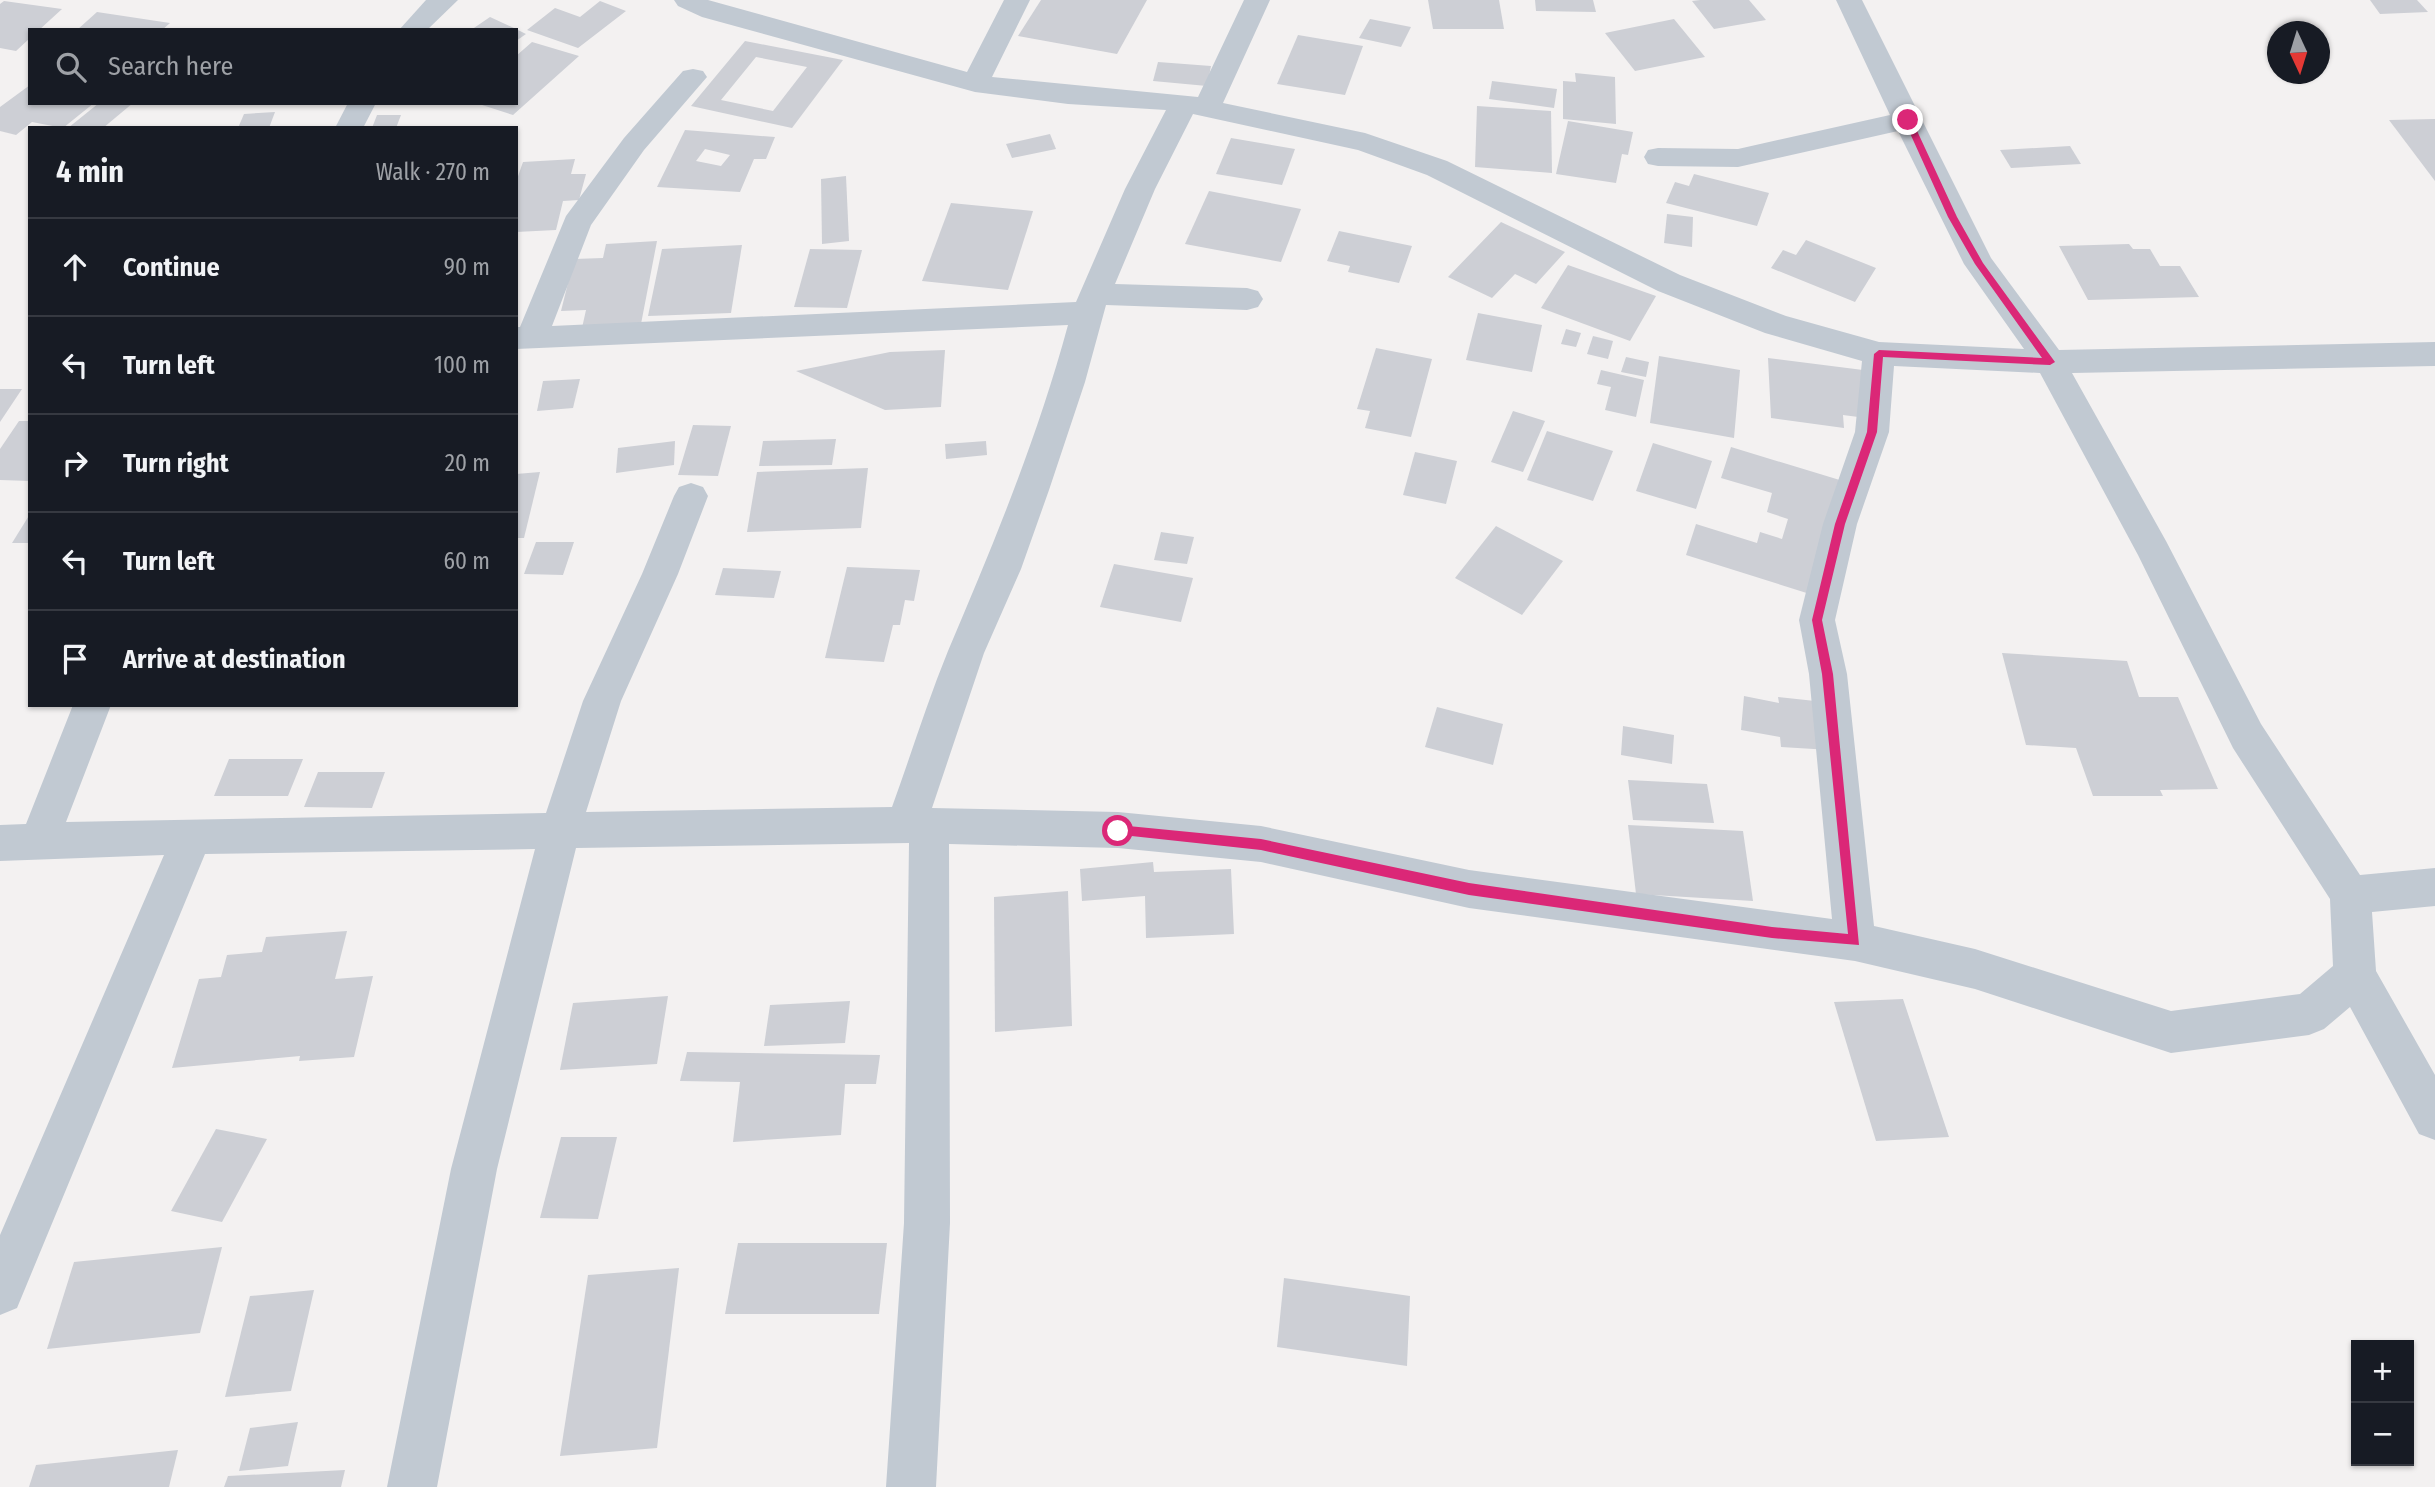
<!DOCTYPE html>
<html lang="en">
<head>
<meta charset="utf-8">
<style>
  body { margin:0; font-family:"Fira Sans Condensed",sans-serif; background:#242831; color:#f1f3f6 }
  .controls { position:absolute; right:21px; bottom:21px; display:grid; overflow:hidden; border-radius:0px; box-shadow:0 2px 5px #0004 }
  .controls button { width:63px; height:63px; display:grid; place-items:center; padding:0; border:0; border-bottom:2px solid #363941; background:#171b24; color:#f1f3f6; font:35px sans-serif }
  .compass { position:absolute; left:2267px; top:21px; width:63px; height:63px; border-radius:50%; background:#171b24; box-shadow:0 2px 5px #0004; rotate:176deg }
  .stop { position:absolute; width:21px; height:21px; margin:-16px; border:5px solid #db2777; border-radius:50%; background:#fff }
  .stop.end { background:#db2777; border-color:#fff; box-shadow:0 2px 7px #0008 }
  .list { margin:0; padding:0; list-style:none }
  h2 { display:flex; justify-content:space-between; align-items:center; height:91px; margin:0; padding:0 28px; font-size:30px }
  h2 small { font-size:23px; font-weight:400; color:#9ea1a6 }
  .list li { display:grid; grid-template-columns:46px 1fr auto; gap:21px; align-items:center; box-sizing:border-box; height:98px; padding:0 28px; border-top:2px solid #363941 }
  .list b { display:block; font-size:26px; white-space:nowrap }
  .list em { font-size:23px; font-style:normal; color:#9ea1a6 }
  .icon { flex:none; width:38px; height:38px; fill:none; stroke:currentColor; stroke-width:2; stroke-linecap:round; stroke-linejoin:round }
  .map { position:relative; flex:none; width:2435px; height:1487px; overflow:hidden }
  .search { position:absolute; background:#171b24; box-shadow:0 2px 5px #0004; left:28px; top:28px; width:490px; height:77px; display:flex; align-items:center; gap:18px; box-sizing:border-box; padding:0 24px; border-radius:0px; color:#9ea1a6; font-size:26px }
  .panel { position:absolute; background:#171b24; box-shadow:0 2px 5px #0004; left:28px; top:126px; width:490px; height:581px; border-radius:0px }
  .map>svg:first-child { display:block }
  .building { fill:#cdcfd5; fill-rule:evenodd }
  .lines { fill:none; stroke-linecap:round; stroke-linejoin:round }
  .minor { fill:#c1c9d2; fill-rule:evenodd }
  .route { fill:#db2777 }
</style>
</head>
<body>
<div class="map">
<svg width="2435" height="1487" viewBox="0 0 2435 1487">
  <rect width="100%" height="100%" fill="#f3f1f1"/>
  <g class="building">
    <polygon points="1041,0 1147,0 1117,54 1018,36"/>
    <polygon points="1428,0 1499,0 1504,29 1433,29"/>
    <polygon points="1535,0 1593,0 1596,12 1536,11"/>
    <polygon points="1700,0 1749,0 1766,20 1714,29 1692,1"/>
    <polygon points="2370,0 2417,0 2428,12 2380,14"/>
    <polygon points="4,1 62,9 39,30 30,30 30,38 16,51 0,48 0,4"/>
    <polygon points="600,1 626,11 578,48 527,30 555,8 580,17"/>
    <polygon points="97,12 170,23 162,30 77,30"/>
    <polygon points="490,17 516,29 526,34 516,41 516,30 471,30"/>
    <polygon points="1370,19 1411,27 1401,47 1359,38"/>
    <polygon points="1674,19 1705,57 1635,71 1605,33"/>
    <polygon points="1298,35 1363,46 1345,95 1277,84"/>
    <path d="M 745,41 L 843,60 L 792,128 L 691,106 ZM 756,57 L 807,67 L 773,111 L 721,100 Z"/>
    <polygon points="532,42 579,56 513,115 479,104 516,103 516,56"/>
    <polygon points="1158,62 1211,66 1207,86 1153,81"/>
    <polygon points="1575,73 1615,77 1616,124 1563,119 1563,81 1576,82"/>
    <polygon points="1492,81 1557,89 1554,108 1489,99"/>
    <polygon points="30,85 30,103 94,103 63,128 32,122 16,135 0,131 0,107"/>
    <polygon points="99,103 133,103 103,128 68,128"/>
    <polygon points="1477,106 1551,111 1552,173 1475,167"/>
    <polygon points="275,112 269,128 238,128 244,114"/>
    <polygon points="377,115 401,115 396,128 372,128"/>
    <polygon points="2435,119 2435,181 2389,120"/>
    <polygon points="1568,121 1633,132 1628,155 1622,154 1616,183 1556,174"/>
    <path d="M 685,130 L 775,137 L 766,159 L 754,159 L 740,192 L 657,187 ZM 705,149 L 730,155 L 721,166 L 696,161 Z"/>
    <polygon points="1050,134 1056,149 1012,158 1006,144"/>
    <polygon points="1231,138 1295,149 1282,185 1216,174"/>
    <polygon points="2070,146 2081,164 2011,168 2000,150"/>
    <polygon points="575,159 571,174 586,174 579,200 563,201 556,230 516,232 516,182 523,162"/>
    <polygon points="1694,174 1769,193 1757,226 1666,203 1675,182 1689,186"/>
    <polygon points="846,176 849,241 822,244 821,179"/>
    <polygon points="1209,191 1301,209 1281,262 1185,244"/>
    <polygon points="951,203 1033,211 1008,290 922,281"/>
    <polygon points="1667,214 1693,217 1692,247 1664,243"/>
    <polygon points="1501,222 1565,252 1536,284 1515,274 1492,298 1448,277"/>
    <polygon points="1339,231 1412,246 1399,283 1348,272 1350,266 1327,261"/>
    <polygon points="1806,240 1876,268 1855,302 1771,268 1783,250 1796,255"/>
    <polygon points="657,241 641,324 582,328 586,310 561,311 574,259 603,258 606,244"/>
    <polygon points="2129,244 2133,249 2150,249 2160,266 2180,266 2199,297 2088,300 2059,246"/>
    <polygon points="742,245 731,313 648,316 662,249"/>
    <polygon points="810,249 862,250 847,308 794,307"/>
    <polygon points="1568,265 1656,296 1630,341 1541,308"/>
    <polygon points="1478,313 1542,325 1532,372 1466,360"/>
    <polygon points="1566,329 1581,333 1576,347 1561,344"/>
    <polygon points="1593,336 1613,341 1608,359 1587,354"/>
    <polygon points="1376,348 1432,359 1411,437 1365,428 1370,411 1357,409"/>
    <polygon points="945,350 941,407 885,410 796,371 890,352"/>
    <polygon points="1659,356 1740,370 1734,438 1650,423"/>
    <polygon points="1626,357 1649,362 1646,377 1621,372"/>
    <polygon points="1768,358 1863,370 1866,418 1843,415 1844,428 1771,418"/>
    <polygon points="1601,370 1644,380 1636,417 1605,410 1611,387 1597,384"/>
    <polygon points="580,379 573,408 537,411 543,381"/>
    <polygon points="0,389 22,389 0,422"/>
    <polygon points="1513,411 1545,421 1523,472 1491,462"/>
    <polygon points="19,421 30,421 30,481 0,480 0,449"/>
    <polygon points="693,425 731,426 718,476 678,475"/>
    <polygon points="1547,431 1613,451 1593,501 1527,480"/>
    <polygon points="836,439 832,465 759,466 763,441"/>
    <polygon points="675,441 674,465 616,473 618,448"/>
    <polygon points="986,441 987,455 946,459 945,444"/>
    <polygon points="1653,443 1712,461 1696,509 1636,491"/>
    <polygon points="1731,447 1843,481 1813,595 1686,555 1696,524 1757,543 1760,532 1782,539 1788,519 1767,512 1772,493 1721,478"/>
    <polygon points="1415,452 1457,461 1446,504 1403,495"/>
    <polygon points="868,468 861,528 747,532 757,472"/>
    <polygon points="540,472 524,538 516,538 516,474"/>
    <polygon points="30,514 30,543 12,543"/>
    <polygon points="1496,526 1563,561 1522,615 1455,578"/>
    <polygon points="1161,532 1194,537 1187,564 1154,560"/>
    <polygon points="536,542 574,542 563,575 524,574"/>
    <polygon points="1114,564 1193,578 1181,622 1100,607"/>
    <polygon points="847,567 920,570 914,601 905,600 900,625 893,625 884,662 825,658"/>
    <polygon points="723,568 781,571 774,598 715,595"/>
    <polygon points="2002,653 2127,661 2139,697 2178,697 2218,789 2160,790 2163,796 2093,796 2076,748 2026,745"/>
    <polygon points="1744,696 1779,703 1778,697 1815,701 1830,750 1781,747 1780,737 1741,730"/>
    <polygon points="1437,707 1503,724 1493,765 1425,747"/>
    <polygon points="1623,726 1674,735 1672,764 1621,755"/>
    <polygon points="229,759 303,759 288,796 214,796"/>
    <polygon points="318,772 385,772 372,808 304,807"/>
    <polygon points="1628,780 1707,784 1714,823 1633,820"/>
    <polygon points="1628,825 1743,831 1753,901 1636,894"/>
    <polygon points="1153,862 1154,872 1231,869 1234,934 1146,938 1145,896 1082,901 1080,869"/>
    <polygon points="1068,891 1072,1026 995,1032 994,897"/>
    <polygon points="347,931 335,979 373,976 354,1057 299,1061 300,1056 172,1068 199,979 221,977 227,955 262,952 266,937"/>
    <polygon points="668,996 657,1064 560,1070 573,1003"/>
    <polygon points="1903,999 1949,1137 1876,1141 1834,1002"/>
    <polygon points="850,1001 845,1043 764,1046 770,1005"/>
    <polygon points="687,1052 880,1055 876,1084 845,1084 841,1135 733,1142 740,1082 680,1081"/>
    <polygon points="216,1129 267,1139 222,1222 171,1211"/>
    <polygon points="561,1137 617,1137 598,1219 540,1218"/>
    <polygon points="738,1243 887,1243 879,1314 725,1314"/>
    <polygon points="222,1247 200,1333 47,1349 74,1262"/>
    <polygon points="679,1268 657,1448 560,1456 588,1275"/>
    <polygon points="1284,1278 1410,1296 1407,1366 1277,1347"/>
    <polygon points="314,1290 291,1391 225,1397 250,1296"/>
    <polygon points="298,1422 288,1466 239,1471 250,1428"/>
    <polygon points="178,1450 169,1487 29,1487 36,1465"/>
    <polygon points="345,1470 341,1487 224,1487 228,1476"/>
  </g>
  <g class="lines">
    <g class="minor">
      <polygon points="426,0 458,0 427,30 399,30"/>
      <path d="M 674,0 L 708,0 L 967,72 L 1004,0 L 1030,0 L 992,77 L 1198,97 L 1244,0 L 1270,0 L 1223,103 L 1365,133 L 1447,161 L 1680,275 L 1786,316 L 1879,342 L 2024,349 L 1964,264 L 1898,131 L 1738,167 L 1658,166 L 1648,164 L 1644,157 L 1648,150 L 1658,148 L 1738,149 L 1890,115 L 1836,0 L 1862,0 L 1991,258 L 2059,350 L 2435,342 L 2435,366 L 2072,373 L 2166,541 L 2261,724 L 2360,875 L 2435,868 L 2435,906 L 2372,912 L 2376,971 L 2435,1075 L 2435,1140 L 2419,1134 L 2350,1007 L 2324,1029 L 2309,1035 L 2171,1053 L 1975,989 L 1855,961 L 1469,908 L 1261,862 L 1118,848 L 949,844 L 950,1223 L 936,1487 L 886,1487 L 904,1223 L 909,843 L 576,848 L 497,1169 L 437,1487 L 387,1487 L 451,1169 L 535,849 L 205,854 L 17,1308 L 0,1315 L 0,1235 L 164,855 L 0,861 L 0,825 L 26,824 L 73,705 L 111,705 L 66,822 L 546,813 L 583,701 L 642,574 L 674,496 L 679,487 L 691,483 L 703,487 L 708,496 L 678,574 L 621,701 L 586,812 L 892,807 C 911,755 927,702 948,651 C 994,543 1037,439 1068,325 L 516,349 L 516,327 L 520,327 L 566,216 L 624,138 L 683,71 L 693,69 L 703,71 L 707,77 L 644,150 L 591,225 L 552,326 L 1076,302 L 1125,189 L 1166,110 L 1068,104 L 975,92 L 702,17 L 678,6 ZM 1193,114 L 1358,150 L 1427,175 L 1658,291 L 1765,333 L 1862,361 L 1855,432 L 1823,524 L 1799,620 L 1809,674 L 1832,919 L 1469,870 L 1261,826 L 1118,812 L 932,808 L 984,653 L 1021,569 L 1049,490 L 1085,382 L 1106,305 L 1247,310 L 1258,307 L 1263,299 L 1258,291 L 1247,288 L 1115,284 L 1155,189 ZM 1894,366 L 2040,373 L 2138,555 L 2233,748 L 2330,899 L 2333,966 L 2300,994 L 2171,1011 L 1975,949 L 1874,926 L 1847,674 L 1835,620 L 1857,524 L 1889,432 Z"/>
      <polygon points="348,103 376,103 363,128 335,128"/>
    </g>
  </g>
  <polygon class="route" points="1908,117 1912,120 1957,217 1983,263 2055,362 2050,365 1883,357 1877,432 1845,524 1822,620 1833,674 1859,945 1772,938 1469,895 1261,850 1113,834 1112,831 1118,825 1261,839 1469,883 1772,927 1848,934 1822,674 1812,620 1835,524 1867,432 1874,354 1879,350 2042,358 1975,264 1948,217 1904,120"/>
</svg>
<div class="controls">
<button>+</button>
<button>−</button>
</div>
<svg class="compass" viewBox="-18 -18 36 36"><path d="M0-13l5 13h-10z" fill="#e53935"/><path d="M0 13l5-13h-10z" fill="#9ea1a6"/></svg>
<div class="stop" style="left:1118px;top:831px"></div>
<div class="stop end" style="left:1908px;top:120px"></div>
<div class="search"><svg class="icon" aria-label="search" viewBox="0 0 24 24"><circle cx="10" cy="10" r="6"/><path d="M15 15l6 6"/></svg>Search here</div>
<section class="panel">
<h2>4 min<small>Walk · 270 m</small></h2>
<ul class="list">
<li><svg class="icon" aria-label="ahead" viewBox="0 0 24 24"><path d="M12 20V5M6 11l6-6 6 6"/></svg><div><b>Continue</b></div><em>90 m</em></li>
<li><svg class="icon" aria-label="left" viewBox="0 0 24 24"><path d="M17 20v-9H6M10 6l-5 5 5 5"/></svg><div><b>Turn left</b></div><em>100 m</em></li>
<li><svg class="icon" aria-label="right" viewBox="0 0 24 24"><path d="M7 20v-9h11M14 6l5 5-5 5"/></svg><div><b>Turn right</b></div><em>20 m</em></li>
<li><svg class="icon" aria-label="left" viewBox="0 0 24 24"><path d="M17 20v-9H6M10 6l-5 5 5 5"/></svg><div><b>Turn left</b></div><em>60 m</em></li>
<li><svg class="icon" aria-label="arrive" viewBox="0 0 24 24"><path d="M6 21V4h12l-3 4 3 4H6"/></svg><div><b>Arrive at destination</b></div></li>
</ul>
</section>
</div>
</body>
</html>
